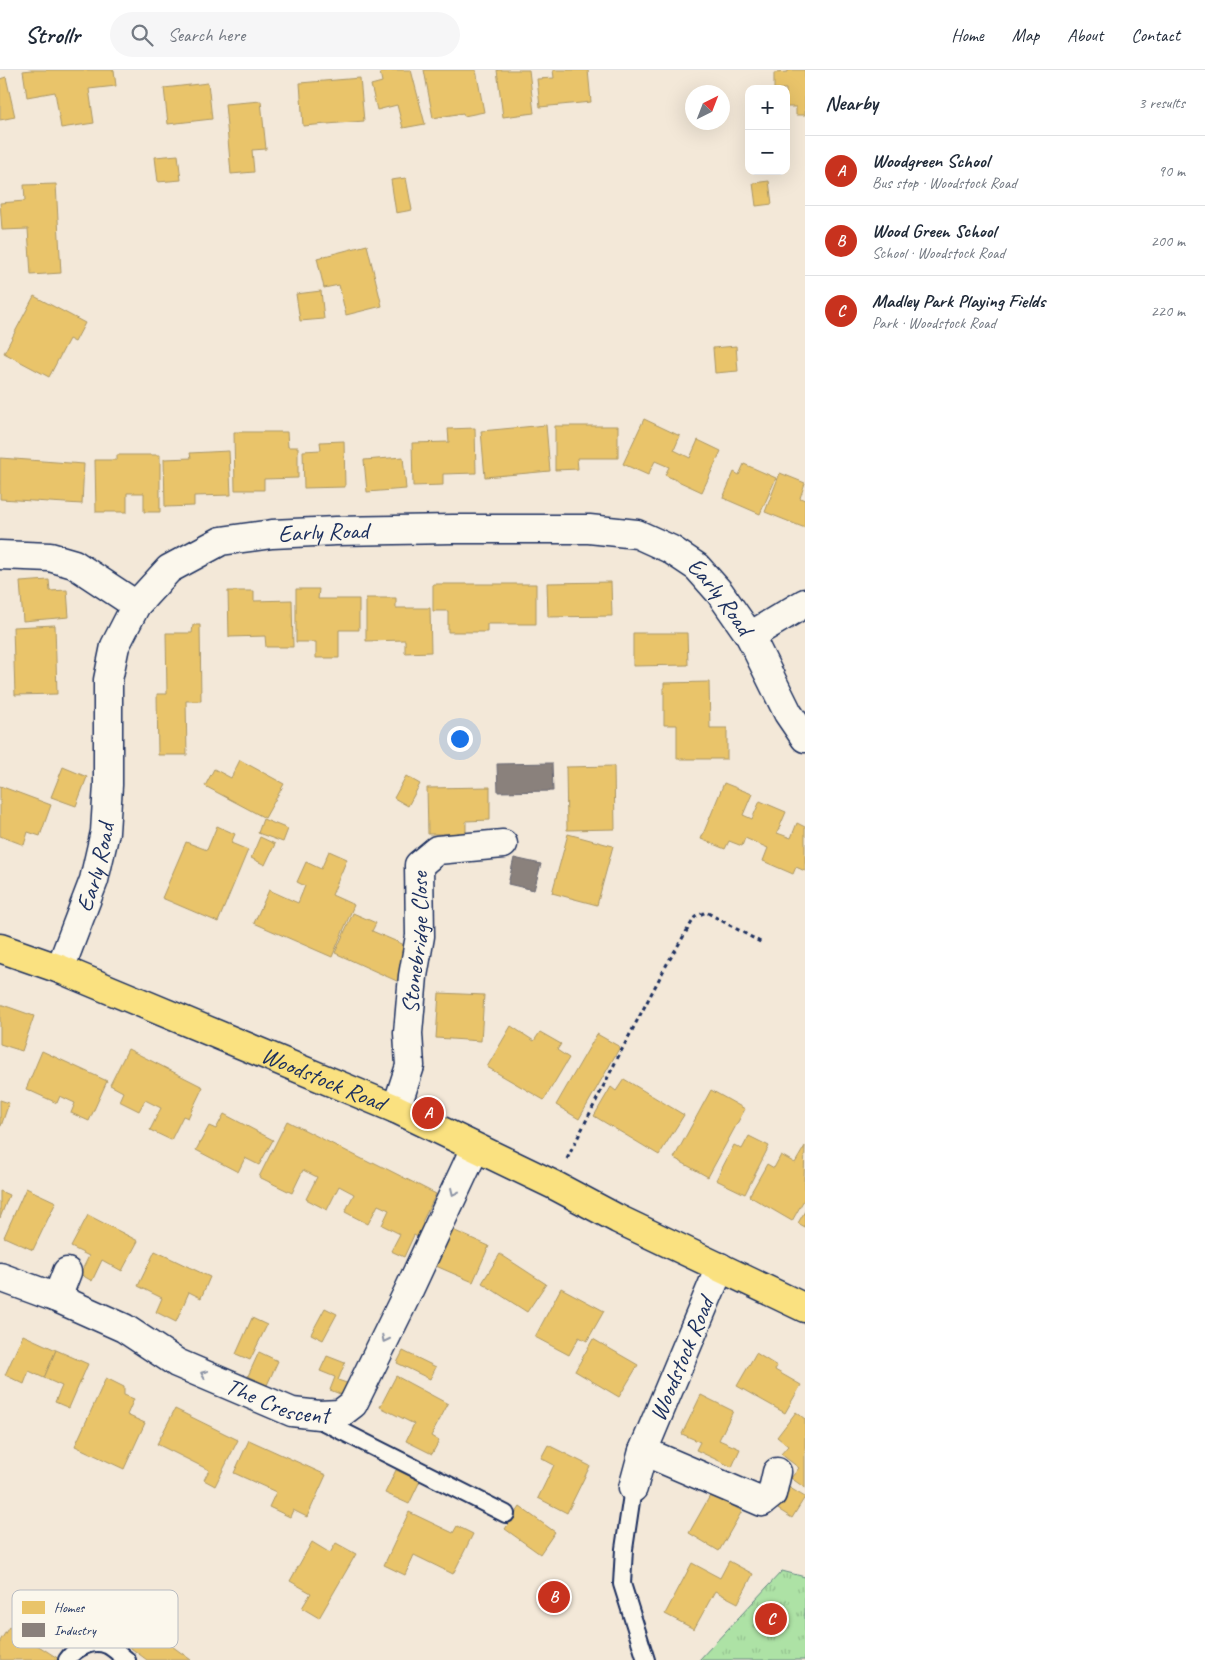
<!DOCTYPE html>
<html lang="en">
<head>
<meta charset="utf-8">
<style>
  body { margin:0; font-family:Caveat,sans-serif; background:#f6f6f7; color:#1f2937 }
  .controls { position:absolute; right:15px; top:15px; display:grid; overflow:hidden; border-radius:10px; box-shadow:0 5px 20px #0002 }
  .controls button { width:45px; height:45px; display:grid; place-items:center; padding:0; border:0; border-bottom:1px solid #e0e1e3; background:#fff; color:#1f2937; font:25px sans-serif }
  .compass { position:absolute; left:685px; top:15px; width:45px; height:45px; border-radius:50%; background:#fff; box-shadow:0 5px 20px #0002; rotate:42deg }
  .you { position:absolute; left:459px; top:668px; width:18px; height:18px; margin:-12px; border:4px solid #fff; border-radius:50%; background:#1a73e8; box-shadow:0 0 0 8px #1a73e833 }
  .badge { display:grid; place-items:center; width:32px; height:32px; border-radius:50%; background:#c8321e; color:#fff; font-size:16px; font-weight:700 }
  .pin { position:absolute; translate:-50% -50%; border:2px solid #fff; box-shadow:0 1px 5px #0006 }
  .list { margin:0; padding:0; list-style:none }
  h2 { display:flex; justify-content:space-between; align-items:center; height:65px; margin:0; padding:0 20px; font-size:21px }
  h2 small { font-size:16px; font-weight:400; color:#747a83 }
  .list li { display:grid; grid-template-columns:32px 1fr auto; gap:15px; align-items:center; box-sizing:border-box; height:70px; padding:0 20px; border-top:1px solid #e0e1e3 }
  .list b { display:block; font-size:19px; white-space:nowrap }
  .list p { margin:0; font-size:16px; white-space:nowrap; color:#747a83 }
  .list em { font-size:16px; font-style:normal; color:#747a83 }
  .icon { flex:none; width:28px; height:28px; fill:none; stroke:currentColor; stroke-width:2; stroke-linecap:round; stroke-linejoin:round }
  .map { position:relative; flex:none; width:805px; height:1590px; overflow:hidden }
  header { display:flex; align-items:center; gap:30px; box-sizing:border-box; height:70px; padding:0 25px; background:#fff; border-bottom:1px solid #e0e1e3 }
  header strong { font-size:24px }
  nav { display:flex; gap:28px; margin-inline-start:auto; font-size:18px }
  .search { width:350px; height:45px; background:#f6f6f7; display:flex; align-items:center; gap:12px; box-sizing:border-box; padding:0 18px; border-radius:28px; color:#747a83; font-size:19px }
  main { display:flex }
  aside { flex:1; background:#fff }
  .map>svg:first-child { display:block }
  .grass { fill:url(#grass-tufts); stroke:#648882 }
  .homes { fill:#e9c46a; stroke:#ab9766 }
  .industry { fill:#8a817c; stroke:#696873 }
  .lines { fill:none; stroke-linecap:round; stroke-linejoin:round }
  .lane-casing { stroke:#1b2f5e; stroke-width:20 }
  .street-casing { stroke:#1b2f5e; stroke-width:31 }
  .primary-casing { stroke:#1b2f5e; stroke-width:31 }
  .path { stroke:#1b2f5e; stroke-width:3; stroke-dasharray:4 4; stroke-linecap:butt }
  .lane { stroke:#fbf7ec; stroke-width:16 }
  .street { stroke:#fbf7ec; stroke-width:28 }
  .primary { stroke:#fae180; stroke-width:28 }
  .oneway { stroke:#8b93a5 }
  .labels { text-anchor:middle; stroke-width:5; stroke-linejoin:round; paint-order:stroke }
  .street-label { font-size:24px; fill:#1b2f5e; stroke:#fbf7ec }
  .key { fill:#fbf7ec; stroke:#b8bbc1; stroke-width:1 }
  .key-label { font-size:14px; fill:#1b2f5e }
</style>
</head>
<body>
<header>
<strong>Strollr</strong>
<div class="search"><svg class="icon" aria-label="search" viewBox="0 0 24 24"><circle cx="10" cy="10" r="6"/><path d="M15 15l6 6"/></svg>Search here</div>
<nav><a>Home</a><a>Map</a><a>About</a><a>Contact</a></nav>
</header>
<main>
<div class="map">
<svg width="805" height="1590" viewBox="0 0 805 1590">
  <defs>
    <pattern id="grass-tufts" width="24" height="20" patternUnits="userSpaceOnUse" patternTransform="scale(1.25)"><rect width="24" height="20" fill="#ade2a5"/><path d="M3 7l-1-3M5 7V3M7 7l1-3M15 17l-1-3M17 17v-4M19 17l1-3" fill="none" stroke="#94c290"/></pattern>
  </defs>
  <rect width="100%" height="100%" fill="#f3e8d8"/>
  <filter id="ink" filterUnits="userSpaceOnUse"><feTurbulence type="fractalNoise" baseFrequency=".02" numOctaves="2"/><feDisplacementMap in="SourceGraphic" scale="10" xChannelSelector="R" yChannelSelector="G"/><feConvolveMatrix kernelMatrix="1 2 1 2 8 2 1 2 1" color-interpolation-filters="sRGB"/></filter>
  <g filter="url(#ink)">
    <polygon class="grass" points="782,1501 805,1507 805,1590 699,1590"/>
    <g class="homes">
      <polygon points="31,0 114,0 116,16 89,19 94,53 61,58 55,22 27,27 23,1"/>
      <polygon points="390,0 411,0 425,54 403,58 397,35 377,40 371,15 382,12 380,2"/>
      <polygon points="424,0 476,0 484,42 464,46 463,43 433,48"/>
      <polygon points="497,0 529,0 534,43 503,47"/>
      <polygon points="553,0 588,0 591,32 540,37 537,9 554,8"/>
      <polygon points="788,0 805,0 805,45 796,45 796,37 786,37 786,19 774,19 774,3 788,2"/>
      <polygon points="6,7 15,47 0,50 0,9"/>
      <polygon points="360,8 364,51 303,56 300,13"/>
      <polygon points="208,13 212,49 168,54 164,18"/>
      <polygon points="261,31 266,79 252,80 254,102 231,104 225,34"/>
      <polygon points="178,85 181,110 158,112 155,87"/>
      <polygon points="406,108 412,140 396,143 391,110"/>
      <polygon points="769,111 772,134 756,136 753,113"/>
      <polygon points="56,114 61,203 31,205 28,159 2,160 0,133 25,131 24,115"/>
      <polygon points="367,175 382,236 346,245 339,215 324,218 317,188"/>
      <polygon points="321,221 324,249 300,251 296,224"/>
      <polygon points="34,226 85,253 75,272 69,269 49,307 4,283"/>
      <polygon points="736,276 738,301 715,303 713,278"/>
      <polygon points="644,349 680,366 674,380 690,388 698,370 721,381 702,422 665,405 669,397 655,391 648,405 623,394"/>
      <polygon points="546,355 550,401 485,407 481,361"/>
      <polygon points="555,356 618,356 618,388 577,388 578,399 555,400"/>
      <polygon points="475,358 476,403 443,404 443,415 413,416 412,373 449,372 448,359"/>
      <polygon points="234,362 287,362 288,377 298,377 298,408 264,409 264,420 235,420"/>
      <polygon points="344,371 345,417 304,418 303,381 321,380 320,372"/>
      <polygon points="229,381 231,425 194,426 194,436 165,437 164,389 191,388 190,383"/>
      <polygon points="117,385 160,385 160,442 144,442 144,423 127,423 127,442 96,442 95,390 117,390"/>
      <polygon points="403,387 406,419 367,422 364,390"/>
      <polygon points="0,388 84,394 82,434 0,429"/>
      <polygon points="744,394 776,408 760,444 723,428 734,402 739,405"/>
      <polygon points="780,403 805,413 800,428 805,430 805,458 765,442"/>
      <polygon points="49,510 50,521 67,520 69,547 23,551 20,512"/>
      <polygon points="611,512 612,546 548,547 547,513"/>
      <polygon points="433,514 536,514 536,554 487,554 487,562 448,562 448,541 433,541"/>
      <polygon points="296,519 319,519 318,529 359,529 359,560 339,560 339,588 316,588 316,572 296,572"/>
      <polygon points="228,521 254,521 254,531 292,530 293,577 266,577 265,566 229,567"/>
      <polygon points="366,528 396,528 396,538 430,538 431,582 405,583 405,570 366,571"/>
      <polygon points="55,555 57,624 15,625 13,557"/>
      <polygon points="193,555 200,555 201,631 186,631 187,685 158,685 157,624 167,624 166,563 192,563"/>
      <polygon points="633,563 687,563 688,595 633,596"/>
      <polygon points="709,612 710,658 727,658 727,689 677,689 677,655 664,655 664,613"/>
      <polygon points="240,690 284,714 265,748 205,716 214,699 231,708"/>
      <polygon points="614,696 615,759 567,760 566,697"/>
      <polygon points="63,697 87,707 76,736 51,727"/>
      <polygon points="406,706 420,714 408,736 394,728"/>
      <polygon points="724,713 752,724 743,745 752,749 760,731 786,742 777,763 791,768 797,753 805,757 805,801 796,797 793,804 763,791 768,778 745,768 742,776 729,771 725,779 701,769"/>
      <polygon points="0,716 51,735 40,766 28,762 24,775 0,766"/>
      <polygon points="490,717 490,750 466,751 466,764 428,764 427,718"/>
      <polygon points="263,749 288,759 283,772 258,763"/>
      <polygon points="217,756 235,764 231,773 248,780 218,852 162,828 186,772 207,780"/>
      <polygon points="568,764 613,776 597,835 552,823"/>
      <polygon points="260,767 275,774 265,795 251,788"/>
      <polygon points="329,781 347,789 332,825 354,835 332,887 254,853 269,820 298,833 305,816 297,812 306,792 321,799"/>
      <polygon points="353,843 376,853 372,861 414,879 399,912 335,883"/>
      <polygon points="439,923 484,925 481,971 436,968"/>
      <polygon points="0,934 34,946 22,981 0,974"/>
      <polygon points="511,956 534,971 540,962 561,974 557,980 569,988 544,1030 487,997"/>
      <polygon points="597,964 620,977 579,1049 556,1035"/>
      <polygon points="128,979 203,1017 188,1048 183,1046 171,1070 150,1060 161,1038 145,1030 139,1041 119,1031 123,1022 110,1015"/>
      <polygon points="42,981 107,1011 89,1051 71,1043 75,1033 60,1026 57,1033 26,1019"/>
      <polygon points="624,1009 684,1045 659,1085 594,1046 611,1017 616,1021"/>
      <polygon points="711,1020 745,1039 708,1107 674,1088"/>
      <polygon points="0,1030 9,1033 1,1056 0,1056"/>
      <polygon points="224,1044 273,1070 259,1095 245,1088 238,1102 196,1080 209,1056 216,1059"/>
      <polygon points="287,1051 372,1094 373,1092 436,1124 422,1152 429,1155 421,1169 414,1165 404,1187 391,1181 400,1164 382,1155 389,1140 378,1135 368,1154 345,1142 354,1124 339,1116 327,1140 306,1129 317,1107 303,1100 292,1123 259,1107"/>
      <polygon points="749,1066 769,1076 745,1124 716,1110 734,1075 742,1079"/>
      <polygon points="805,1076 804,1111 805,1112 805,1128 792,1151 749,1126 767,1094 774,1098 781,1085 795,1093"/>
      <polygon points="26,1118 56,1132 33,1180 4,1167"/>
      <polygon points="0,1121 9,1125 0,1148"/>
      <polygon points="805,1141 805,1157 798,1153"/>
      <polygon points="88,1145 138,1171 122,1201 102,1190 92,1211 80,1204 89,1186 71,1177"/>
      <polygon points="446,1157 489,1176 473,1212 429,1193"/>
      <polygon points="155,1181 210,1207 201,1228 189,1222 176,1252 156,1242 162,1228 138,1216"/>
      <polygon points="500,1184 546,1214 527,1242 482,1213"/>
      <polygon points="561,1218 604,1241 587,1271 579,1267 569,1285 535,1267"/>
      <polygon points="325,1238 337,1244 323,1270 311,1264"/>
      <polygon points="252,1248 267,1255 250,1290 236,1284"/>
      <polygon points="23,1265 56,1280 44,1308 29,1301 24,1314 5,1305"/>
      <polygon points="593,1269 638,1295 619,1327 575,1301"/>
      <polygon points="56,1280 88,1294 69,1338 55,1332 62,1316 44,1308"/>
      <polygon points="403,1281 436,1297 430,1309 397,1293"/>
      <polygon points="259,1282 278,1291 267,1315 248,1306"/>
      <polygon points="756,1283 777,1296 775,1300 801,1315 785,1343 737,1316"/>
      <polygon points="327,1286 345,1293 338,1310 355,1316 350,1328 330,1320 335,1307 320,1301"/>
      <polygon points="396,1306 448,1334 431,1366 439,1371 432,1384 406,1371 414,1354 380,1337"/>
      <polygon points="106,1308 124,1317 124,1325 134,1329 127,1345 145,1353 124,1399 75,1376"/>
      <polygon points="701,1325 733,1341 719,1370 740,1379 732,1397 696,1380 700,1372 682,1364"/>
      <polygon points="175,1339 238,1370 215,1416 204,1410 209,1400 157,1374"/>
      <polygon points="796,1342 805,1349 805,1418 791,1408 799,1398 781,1384 788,1376 777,1367"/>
      <polygon points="249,1370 326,1405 307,1447 293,1440 290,1447 269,1437 276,1422 234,1403"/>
      <polygon points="548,1375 590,1396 567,1443 538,1428 554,1395 541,1388"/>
      <polygon points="396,1400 420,1411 409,1434 385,1423"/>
      <polygon points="785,1415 805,1427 792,1448 773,1436"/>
      <polygon points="711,1424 742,1441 719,1481 689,1463"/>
      <polygon points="520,1437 555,1462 540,1484 505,1459"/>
      <polygon points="409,1442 453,1463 457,1456 473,1464 453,1504 414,1485 405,1505 384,1495"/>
      <polygon points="312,1472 330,1483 336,1473 356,1484 319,1548 302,1538 311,1523 290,1511"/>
      <polygon points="729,1491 753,1504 738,1533 715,1521 694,1559 665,1544 692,1493 720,1508"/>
      <polygon points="135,1549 191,1590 147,1590 120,1570"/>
      <polygon points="9,1557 59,1589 58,1590 0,1590 0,1571"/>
    </g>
    <g class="industry">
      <polygon points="552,693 553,721 498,722 497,694"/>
      <polygon points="514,788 541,794 534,820 508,814"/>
    </g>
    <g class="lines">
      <g class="lane-casing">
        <g id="lane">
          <polyline points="314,1347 506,1444"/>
          <polyline points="633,1418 624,1479 622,1514 646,1590"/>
          <path d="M 67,1590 C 75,1578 92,1569 107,1575 C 114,1578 121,1586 127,1590"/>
        </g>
      </g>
      <g class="street-casing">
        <g id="street">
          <polyline points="0,485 50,487 74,494 136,535"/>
          <polyline points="750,566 805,533"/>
          <path id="s1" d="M 60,899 L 94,810 L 105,762 L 108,715 L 108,610 L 115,576 L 136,535 L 169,499 L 221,471 L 272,464 L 336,461 L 453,459 L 589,459 L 637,464 L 670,479 L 697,497 L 720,523 L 750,566 L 788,643 L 805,668"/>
          <path id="s2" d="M 396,1039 L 410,996 L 408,963 L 413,906 L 420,866 L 419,795 L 437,780 L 503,774"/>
          <path id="s3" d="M 0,1207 L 57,1228 L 124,1258 L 177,1293 L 292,1342 L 319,1345 L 340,1344 L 353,1334 L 408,1222 L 475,1078"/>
          <polyline points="57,1228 67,1202"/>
          <polyline points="643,1381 762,1432 772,1424 777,1402"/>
          <path id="s4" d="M 633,1418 L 643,1381 L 720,1197"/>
        </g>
      </g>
      <g class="primary-casing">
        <g id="primary">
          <path id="s5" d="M 0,878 L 60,899 L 396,1039 L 554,1115 L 618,1149 L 805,1238"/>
        </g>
      </g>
      <polyline class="path" points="567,1089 618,987 667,894 695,847 706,842 762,873"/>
      <use href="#lane" class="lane"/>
      <use href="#street" class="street"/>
      <use href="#primary" class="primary"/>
    </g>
    <defs><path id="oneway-chevron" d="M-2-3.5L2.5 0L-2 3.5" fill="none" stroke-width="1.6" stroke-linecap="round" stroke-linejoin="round" transform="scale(1.25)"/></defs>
    <g class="oneway">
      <use href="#oneway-chevron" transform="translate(454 1122) rotate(115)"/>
      <use href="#oneway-chevron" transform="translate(385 1269) rotate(117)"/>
      <use href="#oneway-chevron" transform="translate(204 1304) rotate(-157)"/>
    </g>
  </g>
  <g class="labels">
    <g class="street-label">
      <text dy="8" stroke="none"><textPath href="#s1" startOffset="588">Early Road</textPath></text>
      <text dy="8" stroke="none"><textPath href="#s1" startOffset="1008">Early Road</textPath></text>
      <text dy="8" stroke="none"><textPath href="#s1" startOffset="108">Early Road</textPath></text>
      <text dy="8" stroke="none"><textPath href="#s2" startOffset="169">Stonebridge Close</textPath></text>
      <text dy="8" stroke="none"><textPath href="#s5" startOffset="349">Woodstock Road</textPath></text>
      <text dy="8" stroke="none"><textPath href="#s4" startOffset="138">Woodstock Road</textPath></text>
      <text dy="8" stroke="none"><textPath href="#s3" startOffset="306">The Crescent</textPath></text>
    </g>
  </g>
  <rect x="12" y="1520" width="166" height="58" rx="8" class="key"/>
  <rect x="22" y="1531" width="23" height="13" fill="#e9c46a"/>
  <rect x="22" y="1553" width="23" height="14" fill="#8a817c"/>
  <g class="key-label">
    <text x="54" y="1542">Homes</text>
    <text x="54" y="1565">Industry</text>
  </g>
</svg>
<div class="controls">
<button>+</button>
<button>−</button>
</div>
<svg class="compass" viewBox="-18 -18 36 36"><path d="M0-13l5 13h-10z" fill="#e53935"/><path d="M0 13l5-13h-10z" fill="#747a83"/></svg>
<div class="you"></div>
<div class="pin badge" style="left:428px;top:1043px">A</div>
<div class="pin badge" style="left:554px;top:1527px">B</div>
<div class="pin badge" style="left:771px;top:1549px">C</div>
</div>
<aside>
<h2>Nearby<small>3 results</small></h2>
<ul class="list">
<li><span class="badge">A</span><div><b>Woodgreen School</b><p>Bus stop · Woodstock Road</p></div><em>90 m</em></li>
<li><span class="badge">B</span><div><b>Wood Green School</b><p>School · Woodstock Road</p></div><em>200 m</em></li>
<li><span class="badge">C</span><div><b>Madley Park Playing Fields</b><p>Park · Woodstock Road</p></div><em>220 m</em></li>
</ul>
</aside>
</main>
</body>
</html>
